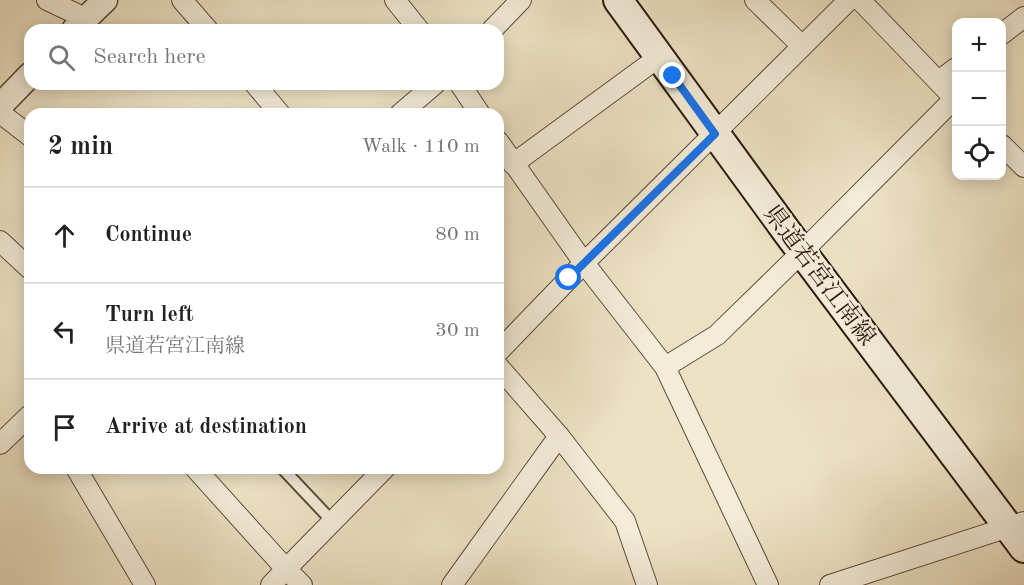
<!DOCTYPE html>
<html lang="en">
<head>
<meta charset="utf-8">
<style>
  body { margin:0; font-family:"Old Standard TT","Noto Serif JP",serif; background:#f6f6f6; color:#222 }
  .controls { position:absolute; right:18px; top:18px; display:grid; overflow:hidden; border-radius:12px; box-shadow:0 3px 15px #0003 }
  .controls button { width:54px; height:54px; display:grid; place-items:center; padding:0; border:0; border-bottom:2px solid #e0e0e0; background:#fff; color:#222; font:30px sans-serif }
  .stop { position:absolute; width:18px; height:18px; margin:-14px; border:4px solid #1a73e8; border-radius:50%; background:#fff }
  .stop.end { background:#1a73e8; border-color:#fff; box-shadow:0 2px 6px #0008 }
  .list { margin:0; padding:0; list-style:none }
  h2 { display:flex; justify-content:space-between; align-items:center; height:78px; margin:0; padding:0 24px; font-size:26px }
  h2 small { font-size:20px; font-weight:400; color:#767676 }
  .list li { display:grid; grid-template-columns:39px 1fr auto; gap:18px; align-items:center; box-sizing:border-box; height:96px; padding:0 24px; border-top:2px solid #e0e0e0 }
  .list b { display:block; font-size:22px; white-space:nowrap }
  .list p { margin:0; font-size:20px; white-space:nowrap; color:#767676 }
  .list em { font-size:20px; font-style:normal; color:#767676 }
  .icon { flex:none; width:33px; height:33px; fill:none; stroke:currentColor; stroke-width:2; stroke-linecap:round; stroke-linejoin:round }
  .map { position:relative; flex:none; width:1024px; height:585px; overflow:hidden }
  .search { position:absolute; background:#fff; box-shadow:0 3px 15px #0003; left:24px; top:24px; width:480px; height:66px; display:flex; align-items:center; gap:15px; box-sizing:border-box; padding:0 21px; border-radius:18px; color:#767676; font-size:22px }
  .panel { position:absolute; background:#fff; box-shadow:0 3px 15px #0003; left:24px; top:108px; width:480px; height:366px; border-radius:18px }
  .map>svg:first-child { display:block }
  .lines { fill:none; stroke-linecap:round; stroke-linejoin:round }
  .service-casing { stroke:#5d4c3a; stroke-width:14 }
  .minor-casing { stroke:#5d4c3a; stroke-width:22 }
  .tertiary-casing { stroke:#5d4c3a; stroke-width:27 }
  .secondary-casing { stroke:#2d1a0c; stroke-width:32 }
  .service { stroke:#f3ecd9; stroke-width:10 }
  .minor { stroke:#f3ecd9; stroke-width:20 }
  .tertiary { stroke:#f3ecd9; stroke-width:24 }
  .secondary { stroke:#f3ecd9; stroke-width:28 }
  .route { stroke:#1a73e8; stroke-width:8 }
  .labels { text-anchor:middle; stroke-width:4.5; stroke-linejoin:round; paint-order:stroke }
  .street-label { font-size:24px; fill:#2d1a0c; stroke:#f3ecd9 }
</style>
</head>
<body>
<div class="map">
<svg width="1024" height="585" viewBox="0 0 1024 585">
  <rect width="100%" height="100%" fill="#ede1c4"/>
  <filter id="stains"><feTurbulence type="fractalNoise" baseFrequency=".00333" numOctaves="4"/><feColorMatrix values="0 0 0 0 .2 0 0 0 0 .09 0 0 0 0 .02 0 0 0 .5 -.17"/></filter>
  <radialGradient id="worn" r=".72"><stop offset=".6" stop-color="#630" stop-opacity="0"/><stop offset="1" stop-color="#630" stop-opacity=".3"/></radialGradient>
  <g class="lines">
    <g class="service-casing">
      <polyline id="service" points="282,468 332,521"/>
    </g>
    <g class="minor-casing">
      <g id="minor">
        <polyline points="47,0 85,18"/>
        <polyline points="182,0 208,30"/>
        <polyline points="395,0 419,30"/>
        <polyline points="755,0 802,46"/>
        <polyline points="860,0 956,100"/>
        <polyline points="492,30 521,0"/>
        <polyline points="1002,34 1024,17"/>
        <polyline points="939,81 956,68"/>
        <polyline points="255,84 280,114"/>
        <polyline points="460,84 480,114"/>
        <polyline points="0,113 30,136"/>
        <polyline points="400,114 435,84"/>
        <polyline points="498,141 584,263 665,367 768,585"/>
        <polyline points="1002,145 1024,167"/>
        <polyline points="513,164 659,57"/>
        <polyline points="0,241 30,269"/>
        <polyline points="498,352 584,263 849,0"/>
        <polyline points="498,366 559,436 625,521 647,585"/>
        <polyline points="665,367 717,335 802,252 955,98"/>
        <polyline points="0,444 30,415"/>
        <polyline points="76,468 145,585"/>
        <polyline points="195,468 286,569 271,585"/>
        <polyline points="302,585 286,569 385,468"/>
        <polyline points="452,585 559,436"/>
        <polyline points="830,585 1024,522"/>
      </g>
    </g>
    <g class="tertiary-casing">
      <g id="tertiary">
        <polyline points="74,30 105,0"/>
        <polyline points="0,106 30,75"/>
      </g>
    </g>
    <g class="secondary-casing">
      <polyline id="secondary" points="618,0 787,232 1024,548"/>
    </g>
    <use href="#service" class="service"/>
    <use href="#minor" class="minor"/>
    <use href="#tertiary" class="tertiary"/>
    <use href="#secondary" class="secondary"/>
  </g>
  <g class="lines">
    <polyline class="route" points="569,278 715,134 673,76"/>
  </g>
  <g class="labels">
    <g class="street-label">
      <text transform="translate(820 275) rotate(53)" y="8">県道若宮江南線</text>
    </g>
  </g>
  <rect width="100%" height="100%" filter="url(#stains)"/>
  <rect width="100%" height="100%" fill="url(#worn)"/>
</svg>
<div class="controls">
<button>+</button>
<button>−</button>
<button><svg class="icon" aria-label="locate" viewBox="0 0 24 24"><circle cx="12" cy="12" r="6"/><path d="M12 2v4M12 18v4M2 12h4M18 12h4"/></svg></button>
</div>
<div class="stop" style="left:569px;top:278px"></div>
<div class="stop end" style="left:673px;top:76px"></div>
<div class="search"><svg class="icon" aria-label="search" viewBox="0 0 24 24"><circle cx="10" cy="10" r="6"/><path d="M15 15l6 6"/></svg>Search here</div>
<section class="panel">
<h2>2 min<small>Walk · 110 m</small></h2>
<ul class="list">
<li><svg class="icon" aria-label="ahead" viewBox="0 0 24 24"><path d="M12 20V5M6 11l6-6 6 6"/></svg><div><b>Continue</b></div><em>80 m</em></li>
<li><svg class="icon" aria-label="left" viewBox="0 0 24 24"><path d="M17 20v-9H6M10 6l-5 5 5 5"/></svg><div><b>Turn left</b><p>県道若宮江南線</p></div><em>30 m</em></li>
<li><svg class="icon" aria-label="arrive" viewBox="0 0 24 24"><path d="M6 21V4h12l-3 4 3 4H6"/></svg><div><b>Arrive at destination</b></div></li>
</ul>
</section>
</div>
</body>
</html>
